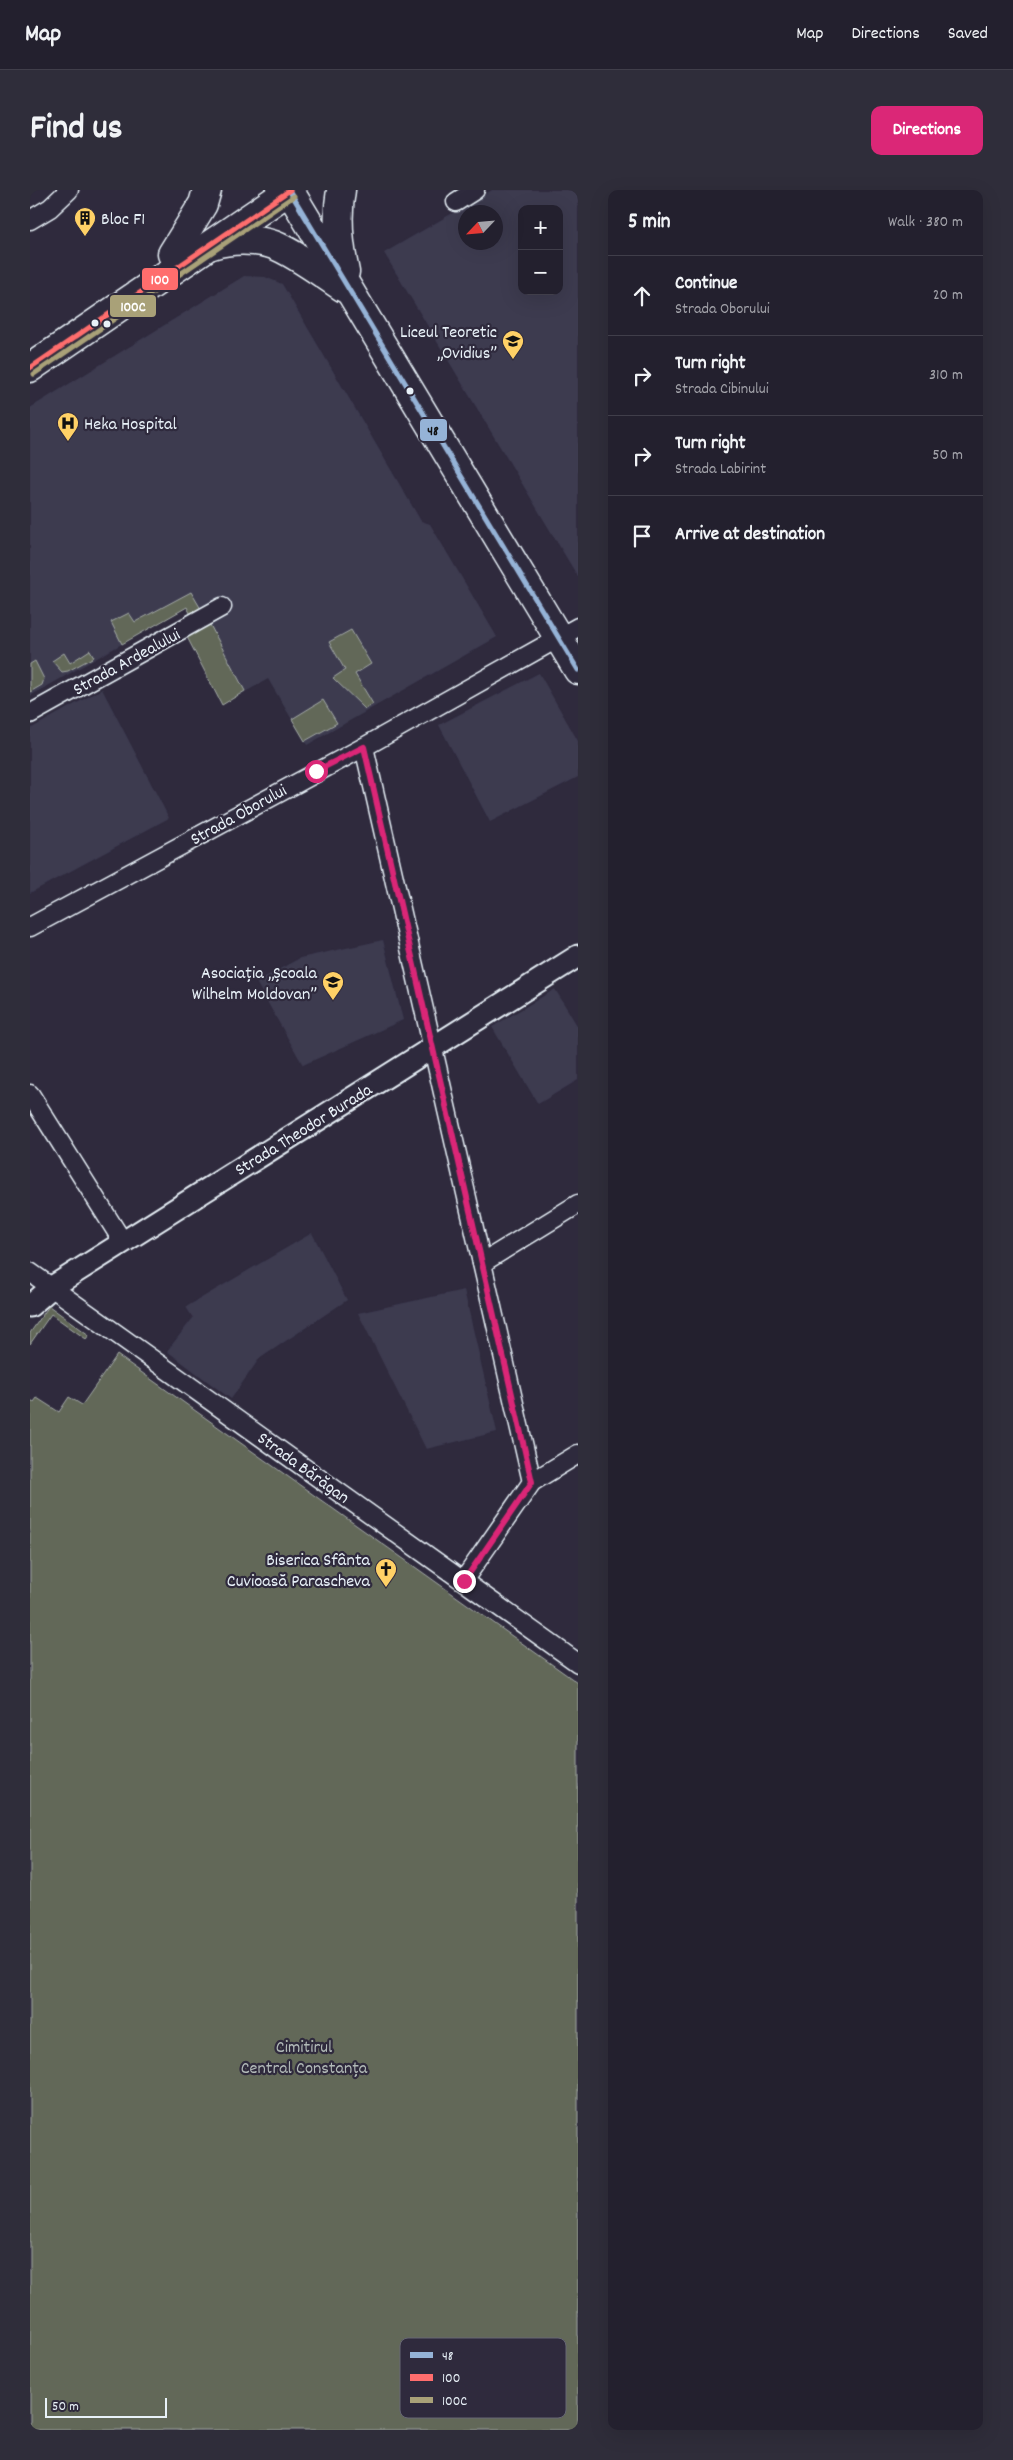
<!DOCTYPE html>
<html lang="en">
<head>
<meta charset="utf-8">
<style>
  body { margin:0; font-family:Dekko,sans-serif; background:#2f2d3a; color:#f1f3f6 }
  .controls { position:absolute; right:15px; top:15px; display:grid; overflow:hidden; border-radius:10px; box-shadow:0 5px 20px #0002 }
  .controls button { width:45px; height:45px; display:grid; place-items:center; padding:0; border:0; border-bottom:1px solid #403e4a; background:#23202e; color:#f1f3f6; font:25px sans-serif }
  .compass { position:absolute; left:428px; top:15px; width:45px; height:45px; border-radius:50%; background:#23202e; box-shadow:0 5px 20px #0002; rotate:244deg }
  .scale { position:absolute; left:15px; bottom:12px; width:122px; box-sizing:border-box; padding-left:5px; border:2px solid #e8f1f8; border-top:0; font-size:14px; line-height:18px; white-space:nowrap; color:#e8f1f8; -webkit-text-stroke:4px #2f2a3d; paint-order:stroke }
  .stop { position:absolute; width:15px; height:15px; margin:-11px; border:4px solid #db2777; border-radius:50%; background:#fff }
  .stop.end { background:#db2777; border-color:#fff; box-shadow:0 1px 5px #0008 }
  .list { margin:0; padding:0; list-style:none }
  h2 { display:flex; justify-content:space-between; align-items:center; height:65px; margin:0; padding:0 20px; font-size:21px }
  h2 small { font-size:16px; font-weight:400; color:#a3a3aa }
  .list li { display:grid; grid-template-columns:32px 1fr auto; gap:15px; align-items:center; box-sizing:border-box; height:80px; padding:0 20px; border-top:1px solid #403e4a }
  .list b { display:block; font-size:19px; white-space:nowrap }
  .list p { margin:0; font-size:16px; white-space:nowrap; color:#a3a3aa }
  .list em { font-size:16px; font-style:normal; color:#a3a3aa }
  .icon { flex:none; width:28px; height:28px; fill:none; stroke:currentColor; stroke-width:2; stroke-linecap:round; stroke-linejoin:round }
  .map { position:relative; flex:none; width:548px; height:2240px; overflow:hidden; border-radius:10px }
  header { display:flex; align-items:center; gap:30px; box-sizing:border-box; height:70px; padding:0 25px; background:#23202e; border-bottom:1px solid #403e4a }
  header strong { font-size:24px }
  nav { display:flex; gap:28px; margin-inline-start:auto; font-size:18px }
  .intro { display:flex; align-items:center; justify-content:space-between; box-sizing:border-box; height:120px; padding:0 30px }
  h1 { margin:0; font-size:35px }
  .button { padding:12px 22px; border-radius:10px; background:#db2777; color:#fff; font-size:18px; font-weight:700 }
  main { display:flex; gap:30px; padding:0 30px }
  aside { flex:1; background:#23202e; border-radius:10px; box-shadow:0 5px 20px #0002 }
  .map>svg:first-child { display:block }
  .built { fill:#3c3a50; fill-rule:evenodd }
  .green { fill:#626759; stroke:#a5aca8 }
  .lines { fill:none; stroke-linecap:round; stroke-linejoin:round }
  .minor-casing { stroke:#e8f1f8; stroke-width:21 }
  .tertiary-casing { stroke:#e8f1f8; stroke-width:25 }
  .primary-casing { stroke:#e8f1f8; stroke-width:31 }
  .minor { stroke:#2f2a3d; stroke-width:18 }
  .tertiary { stroke:#2f2a3d; stroke-width:21 }
  .primary { stroke:#2f2a3d; stroke-width:28 }
  .bus-1-casing { stroke:#2f2a3d; stroke-width:9 }
  .bus-2-casing { stroke:#2f2a3d; stroke-width:9 }
  .bus-3-casing { stroke:#2f2a3d; stroke-width:9 }
  .bus-1 { stroke:#95b3d7; stroke-width:5 }
  .bus-2 { stroke:#ff6d6d; stroke-width:5 }
  .bus-3 { stroke:#a9a178; stroke-width:5 }
  .route { stroke:#db2777; stroke-width:6 }
  .bus-dot { fill:#e8f1f8; stroke:#2f2a3d; stroke-width:2 }
  .labels { text-anchor:middle; stroke-width:4.5; stroke-linejoin:round; paint-order:stroke }
  .poi-label { font-size:18px; fill:#e8f1f8; stroke:#2f2a3d; text-anchor:end }
  .street-label { font-size:18px; fill:#e8f1f8; stroke:#2f2a3d }
  .park-label { font-size:18px; fill:#b2bab8; stroke:#2f2a3d }
  .key { fill:#2f2a3d; stroke:#666675; stroke-width:1 }
  .key-label { font-size:14px; fill:#e8f1f8 }
  .line-badge { stroke:#2f2a3d; stroke-width:2 }
  .badge-label { font-size:14px; text-anchor:middle; font-weight:bold; fill:#fff }
  .pale-badge-label { font-size:14px; text-anchor:middle; font-weight:bold; fill:#111 }
</style>
</head>
<body>
<header>
<strong>Map</strong>
<nav><a>Map</a><a>Directions</a><a>Saved</a></nav>
</header>
<div class="intro"><h1>Find us</h1><a class="button">Directions</a></div>
<main>
<div class="map">
<svg width="548" height="2240" viewBox="0 0 548 2240">
  <rect width="100%" height="100%" fill="#2f2a3d"/>
  <filter id="ink" filterUnits="userSpaceOnUse"><feTurbulence type="fractalNoise" baseFrequency=".02" numOctaves="2"/><feDisplacementMap in="SourceGraphic" scale="10" xChannelSelector="R" yChannelSelector="G"/><feConvolveMatrix kernelMatrix="1 2 1 2 8 2 1 2 1" color-interpolation-filters="sRGB"/></filter>
  <g filter="url(#ink)">
    <g class="built">
      <path d="M 462,0 L 548,0 L 548,387 L 354,63 ZM 492,19 L 529,19 L 529,101 L 492,101 ZM 436,22 L 466,22 L 466,52 L 436,52 Z"/>
      <polygon points="214,86 235,87 252,94 391,331 400,334 467,447 277,555 238,489 192,515 169,438 157,417 0,506 0,218"/>
      <polygon points="509,483 548,551 548,587 460,632 409,535"/>
      <polygon points="72,499 139,628 0,703 0,539"/>
      <polygon points="353,750 373,830 273,875 226,792 270,768"/>
      <polygon points="525,799 548,837 548,890 508,914 462,837"/>
      <polygon points="282,1043 317,1110 229,1169 201,1209 137,1161 163,1128 156,1117"/>
      <polygon points="434,1100 467,1242 396,1259 328,1123"/>
    </g>
    <g class="green">
      <polygon points="161,402 171,419 161,425 157,417 92,454 81,432 99,423 105,432"/>
      <polygon points="179,433 215,501 192,515 156,445"/>
      <polygon points="321,440 341,474 325,484 343,514 335,519 303,488 315,480 299,452"/>
      <polygon points="60,460 64,467 38,481 32,482 22,471 34,463 40,473"/>
      <polygon points="5,471 14,489 12,495 0,502 0,474"/>
      <polygon points="293,510 307,533 275,551 262,529"/>
      <polygon points="19,1116 59,1145 56,1149 21,1124 0,1154 0,1143"/>
      <polygon points="87,1165 548,1493 548,2240 0,2240 0,1210 4,1212 7,1208 29,1222 39,1207 52,1215"/>
    </g>
    <g class="lines">
      <g class="minor-casing">
        <g id="minor">
          <polyline points="426,12 445,0"/>
          <polyline points="0,30 20,18 39,0"/>
          <polyline points="0,524 192,417"/>
          <polyline points="334,557 502,1292"/>
          <polyline points="0,737 334,557 548,437"/>
          <polyline points="0,904 93,1052"/>
          <polyline points="452,1073 548,1014"/>
          <polyline points="0,1082 548,1473"/>
          <polyline points="433,1391 502,1292 548,1264"/>
        </g>
      </g>
      <g class="tertiary-casing">
        <polyline id="tertiary" points="0,1116 22,1097 548,766"/>
      </g>
      <g class="primary-casing">
        <g id="primary">
          <polyline points="259,0 548,480"/>
          <path d="M 311,0 C 306,28 309,55 315,82"/>
          <path d="M 182,55 C 199,49 226,49 244,55 C 265,63 294,85 314,98"/>
          <polyline points="142,64 173,14 177,0"/>
          <polyline points="0,178 260,0"/>
        </g>
      </g>
      <use href="#minor" class="minor"/>
      <use href="#tertiary" class="tertiary"/>
      <use href="#primary" class="primary"/>
      <g class="bus-1-casing">
        <polyline id="bus-1" points="259,0 548,480"/>
      </g>
      <g class="bus-2-casing">
        <polyline id="bus-2" points="0,178 260,0"/>
      </g>
      <g class="bus-3-casing">
        <polyline id="bus-3" points="4,184 264,6"/>
      </g>
      <use href="#bus-1" class="bus-1"/>
      <use href="#bus-2" class="bus-2"/>
      <use href="#bus-3" class="bus-3"/>
    </g>
  </g>
  <g class="lines" filter="url(#ink)">
    <polyline class="route" points="286,581 334,557 502,1292 434,1391"/>
  </g>
  <defs>
    <g id="building-pin" transform="scale(1.125)"><path d="M0 17L-7.5 6A9.5 9.5 0 1 1 7.5 6Z" fill="#ffd166" stroke="#2f2a3d"/><path d="M-4-6H4V6H1V3H-1V6H-4ZM-2.5-4.3h1.7v1.8h-1.7ZM.8-4.3h1.7v1.8H.8ZM-2.5-1h1.7V.8h-1.7ZM.8-1h1.7V.8H.8Z" fill="#111"/></g>
    <g id="school-pin" transform="scale(1.125)"><path d="M0 17L-7.5 6A9.5 9.5 0 1 1 7.5 6Z" fill="#ffd166" stroke="#2f2a3d"/><path d="M0-5L7-2L0 1L-7-2ZM-4 1L0 2.5L4 1V4Q0 6-4 4Z" fill="#111"/></g>
    <g id="hospital-pin" transform="scale(1.125)"><path d="M0 17L-7.5 6A9.5 9.5 0 1 1 7.5 6Z" fill="#ffd166" stroke="#2f2a3d"/><path d="M-5-5h3v3.5h4V-5h3V5h-3V1.5h-4V5h-3Z" fill="#111"/></g>
    <g id="church-pin" transform="scale(1.125)"><path d="M0 17L-7.5 6A9.5 9.5 0 1 1 7.5 6Z" fill="#ffd166" stroke="#2f2a3d"/><path d="M-1.2-6h2.4v3.5h3.3v2.4h-3.3V6h-2.4V-.1h-3.3v-2.4h3.3Z" fill="#111"/></g>
  </defs>
  <g fill-rule="evenodd">
    <use href="#building-pin" x="55" y="28"/>
    <use href="#school-pin" x="483" y="151"/>
    <use href="#hospital-pin" x="38" y="233"/>
    <use href="#school-pin" x="303" y="792"/>
    <use href="#church-pin" x="356" y="1379"/>
  </g>
  <g class="bus-dot">
    <circle cx="65" cy="133" r="4.5"/>
    <circle cx="77" cy="134" r="4.5"/>
    <circle cx="380" cy="201" r="4.5"/>
  </g>
  <g class="labels">
    <g class="poi-label">
      <text x="71" y="34" text-anchor="start">Bloc F1</text>
      <text x="467" y="147">Liceul Teoretic<tspan x="467" dy="21">„Ovidius”</tspan></text>
      <text x="54" y="239" text-anchor="start">Heka Hospital</text>
      <text x="287" y="788">Asociația „Școala<tspan x="287" dy="21">Wilhelm Moldovan”</tspan></text>
      <text x="340" y="1375">Biserica Sfânta<tspan x="340" dy="21">Cuvioasă Parascheva</tspan></text>
    </g>
    <g class="street-label">
      <text transform="translate(96 471) rotate(-29)" y="6">Strada Ardealului</text>
      <text transform="translate(208 624) rotate(-29)" y="6">Strada Oborului</text>
      <text transform="translate(273 939) rotate(-32)" y="6">Strada Theodor Burada</text>
      <text transform="translate(274 1277) rotate(36)" y="6">Strada Bărăgan</text>
    </g>
    <g class="park-label">
      <text x="274" y="1862">Cimitirul<tspan x="274" dy="21">Central Constanța</tspan></text>
    </g>
  </g>
  <rect x="370" y="2148" width="166" height="80" rx="8" class="key"/>
  <rect x="380" y="2162" width="23" height="6" fill="#95b3d7"/>
  <rect x="380" y="2184" width="23" height="7" fill="#ff6d6d"/>
  <rect x="380" y="2207" width="23" height="6" fill="#a9a178"/>
  <g class="key-label">
    <text x="412" y="2170">48</text>
    <text x="412" y="2192">100</text>
    <text x="412" y="2215">100C</text>
  </g>
  <g class="line-badge">
    <rect x="111" y="77" width="38" height="24" rx="5" fill="#ff6d6d"/>
    <rect x="79" y="104" width="48" height="24" rx="5" fill="#a9a178"/>
    <rect x="389" y="228" width="29" height="24" rx="5" fill="#95b3d7"/>
  </g>
  <g class="badge-label">
    <text x="130" y="94">100</text>
    <text x="103" y="121">100C</text>
  </g>
  <g class="pale-badge-label">
    <text x="403" y="245">48</text>
  </g>
</svg>
<div class="controls">
<button>+</button>
<button>−</button>
</div>
<svg class="compass" viewBox="-18 -18 36 36"><path d="M0-13l5 13h-10z" fill="#e53935"/><path d="M0 13l5-13h-10z" fill="#a3a3aa"/></svg>
<div class="scale">50 m</div>
<div class="stop" style="left:286px;top:581px"></div>
<div class="stop end" style="left:434px;top:1391px"></div>
</div>
<aside>
<h2>5 min<small>Walk · 380 m</small></h2>
<ul class="list">
<li><svg class="icon" aria-label="ahead" viewBox="0 0 24 24"><path d="M12 20V5M6 11l6-6 6 6"/></svg><div><b>Continue</b><p>Strada Oborului</p></div><em>20 m</em></li>
<li><svg class="icon" aria-label="right" viewBox="0 0 24 24"><path d="M7 20v-9h11M14 6l5 5-5 5"/></svg><div><b>Turn right</b><p>Strada Cibinului</p></div><em>310 m</em></li>
<li><svg class="icon" aria-label="right" viewBox="0 0 24 24"><path d="M7 20v-9h11M14 6l5 5-5 5"/></svg><div><b>Turn right</b><p>Strada Labirint</p></div><em>50 m</em></li>
<li><svg class="icon" aria-label="arrive" viewBox="0 0 24 24"><path d="M6 21V4h12l-3 4 3 4H6"/></svg><div><b>Arrive at destination</b></div></li>
</ul>
</aside>
</main>
</body>
</html>
